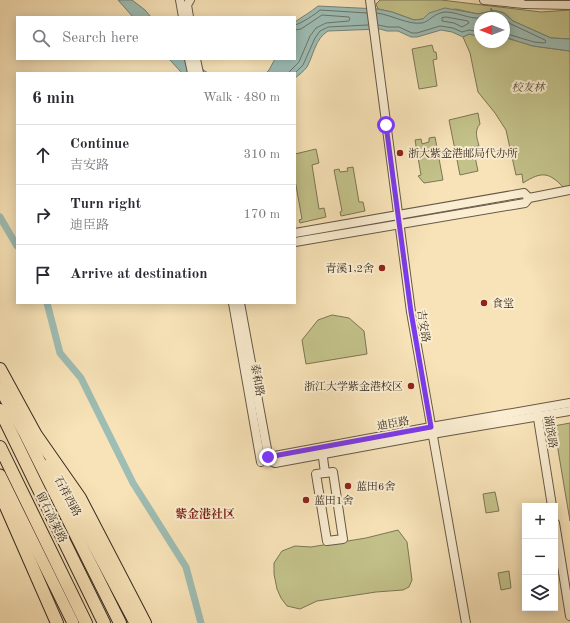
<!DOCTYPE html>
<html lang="en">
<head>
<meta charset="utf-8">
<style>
  body { margin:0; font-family:"Old Standard TT","Noto Serif SC",serif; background:#f2f2f3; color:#2b2b33 }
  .controls { position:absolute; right:12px; bottom:12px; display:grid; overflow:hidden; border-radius:0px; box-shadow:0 2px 10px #0003 }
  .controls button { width:36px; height:36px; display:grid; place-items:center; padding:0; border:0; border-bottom:1px solid #e1e1e2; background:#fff; color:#2b2b33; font:20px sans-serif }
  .compass { position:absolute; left:474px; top:12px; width:36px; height:36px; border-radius:50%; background:#fff; box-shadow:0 2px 10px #0003; rotate:270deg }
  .stop { position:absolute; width:12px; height:12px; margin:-9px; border:3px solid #7c3aed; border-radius:50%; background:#fff }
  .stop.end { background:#7c3aed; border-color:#fff; box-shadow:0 1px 4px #0008 }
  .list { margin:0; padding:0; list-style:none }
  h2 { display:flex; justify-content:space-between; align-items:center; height:52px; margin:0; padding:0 16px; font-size:17px }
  h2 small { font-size:13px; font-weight:400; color:#7c7c81 }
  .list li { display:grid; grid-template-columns:26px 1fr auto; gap:12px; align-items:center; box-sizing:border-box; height:60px; padding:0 16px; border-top:1px solid #e1e1e2 }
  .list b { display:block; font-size:15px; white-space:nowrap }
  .list p { margin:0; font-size:13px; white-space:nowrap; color:#7c7c81 }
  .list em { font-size:13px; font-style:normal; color:#7c7c81 }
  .icon { flex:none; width:22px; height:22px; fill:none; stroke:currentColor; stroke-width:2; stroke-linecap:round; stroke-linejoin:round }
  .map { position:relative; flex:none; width:570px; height:623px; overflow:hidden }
  .search { position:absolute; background:#fff; box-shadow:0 2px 10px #0003; left:16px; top:16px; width:280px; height:44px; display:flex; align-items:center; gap:10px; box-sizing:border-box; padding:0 14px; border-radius:0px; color:#7c7c81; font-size:15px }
  .panel { position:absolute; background:#fff; box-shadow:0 2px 10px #0003; left:16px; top:72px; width:280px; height:232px; border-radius:0px }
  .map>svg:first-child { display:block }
  .green { fill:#c3c28a; stroke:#7c7656 }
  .water { fill:#9ebdb4; stroke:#748379 }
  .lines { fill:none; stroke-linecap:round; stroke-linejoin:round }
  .shore { stroke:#6a746a; stroke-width:1 }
  .stream { stroke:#748379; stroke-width:2 }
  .canal { stroke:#9ebdb4; stroke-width:7 }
  .minor-casing { stroke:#665947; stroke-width:10 }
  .major-casing { stroke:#362b21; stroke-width:13 }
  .highway-casing { stroke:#362b21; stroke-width:14 }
  .minor { stroke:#faedd1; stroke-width:8 }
  .major { stroke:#f8e3b8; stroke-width:11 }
  .highway { stroke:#f8e3b8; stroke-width:12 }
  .route { stroke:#7c3aed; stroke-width:5 }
  .poi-dot { fill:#8f2418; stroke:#faedd1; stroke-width:1.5 }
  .labels { text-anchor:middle; stroke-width:4; stroke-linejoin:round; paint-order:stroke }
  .park-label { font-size:11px; font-style:italic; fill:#59513b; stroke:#faedd1 }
  .poi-label { font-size:11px; fill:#362b21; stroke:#faedd1; text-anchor:start }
  .street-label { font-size:11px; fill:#362b21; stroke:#faedd1 }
  .neighbourhood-label { font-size:12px; font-weight:bold; fill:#7a1f14; stroke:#faedd1 }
</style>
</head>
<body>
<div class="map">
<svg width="570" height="623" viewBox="0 0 570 623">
  <rect width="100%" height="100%" fill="#f8e3b8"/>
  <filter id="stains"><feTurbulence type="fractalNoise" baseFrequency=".005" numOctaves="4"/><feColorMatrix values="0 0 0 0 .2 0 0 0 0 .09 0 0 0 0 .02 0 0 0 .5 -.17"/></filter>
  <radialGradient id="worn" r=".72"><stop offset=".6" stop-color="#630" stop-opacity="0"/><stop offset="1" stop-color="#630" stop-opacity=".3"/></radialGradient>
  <g class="green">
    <polygon points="380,0 441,0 541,12 570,10 570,39 551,38 513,21 504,13 496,11 492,11 478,14 456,9 429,13 423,19 414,20 392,12 378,9 376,4"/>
    <path d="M 469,34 L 478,36 L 480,36 L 480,42 L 504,42 L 504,37 L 533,46 L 570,51 L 570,187 L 564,188 C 549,172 542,171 523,183 L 522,174 L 516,175 L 506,130 L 495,113 L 478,92 L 470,53 L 463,37 Z"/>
    <polygon points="432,45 434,52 436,52 437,59 433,60 437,86 419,89 412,49"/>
    <path d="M 478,113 L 480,124 C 474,131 477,138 479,146 L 473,147 L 478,171 L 460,175 L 449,120 Z"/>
    <polygon points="435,137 443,180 424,183 418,176 421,175 415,140 421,139 422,144 429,142 429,138"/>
    <polygon points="316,149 319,163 312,165 319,209 324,208 326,217 300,223 299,220 302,219 295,180 295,154"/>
    <polygon points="353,167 359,202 363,202 365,211 341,216 340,212 342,211 334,170 339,169 340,172 348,171 347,168"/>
    <polygon points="332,315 349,318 364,331 367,354 306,364 302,340 318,320"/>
    <polygon points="570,423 570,521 554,426"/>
    <polygon points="495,492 499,511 486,513 483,494"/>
    <polygon points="398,530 407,542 412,580 409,587 403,590 376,592 317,601 300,609 287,606 281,598 277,589 274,574 274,563 282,551 295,546 311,547 366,538"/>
    <polygon points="509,571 511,588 501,590 498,573"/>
  </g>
  <g class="water">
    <polygon points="118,0 132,0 145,10 151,17 133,17"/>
    <path d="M 318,6 L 378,9 L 392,12 L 414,20 L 423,19 L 429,13 L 445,8 L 478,14 L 492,11 L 496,11 L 504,13 L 513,21 L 551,38 L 570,39 L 570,51 L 533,46 L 504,37 L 504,18 L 480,18 L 480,36 L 478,36 L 469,34 L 463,37 L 452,32 L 441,30 L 417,37 L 411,37 L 398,31 L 387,31 L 380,29 L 328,31 C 315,39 314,54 307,67 C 304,71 299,75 295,78 L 295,73 L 266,73 L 269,70 L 275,59 L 295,59 L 295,22 C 303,16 311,12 318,6 Z"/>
    <polygon points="169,59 187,59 208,73 182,73"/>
  </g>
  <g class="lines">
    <g class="shore">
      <path d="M 377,13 C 392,15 408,25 422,23 C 429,22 435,12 446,12 C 457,12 469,19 480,18 C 488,17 495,12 503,18"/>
      <polygon points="446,17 468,21 469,23 462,27 454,23 442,21 442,18"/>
      <polyline points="504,19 511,24 545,40 546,42 544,43 534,42 504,33"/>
      <path d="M 295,25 C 300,24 316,14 320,10 L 367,13"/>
      <polyline points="378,25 388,27 399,27 412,33 417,33 440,26 453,28 462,32 469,30 480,32"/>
      <polyline points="288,73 299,62 310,36 316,28 326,23 349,21 350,19 349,17 322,15 301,29 295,30"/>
      <polyline points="295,73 303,65 315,38 320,31 328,27 368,25"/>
    </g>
    <polyline class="stream" points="491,9 495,18"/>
    <g class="canal">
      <polyline points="0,217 17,246"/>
      <polyline points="47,303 60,353 81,378 133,483 186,567 201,623"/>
    </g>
    <g class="minor-casing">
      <g id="minor">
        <polyline points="180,0 183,17"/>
        <polyline points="370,0 411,312 466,623"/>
        <polyline points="484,0 524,4 570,5"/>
        <polyline points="189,17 187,5 190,0"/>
        <polyline points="189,59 192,73"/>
        <polyline points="196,59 199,73"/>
        <polyline points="295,233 524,193 529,198"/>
        <polyline points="295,242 525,203 529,198 570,190"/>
        <polyline points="233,303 261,462"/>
        <polyline points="240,303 269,460 275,463 432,434 570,411"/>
        <polyline points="537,412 552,506"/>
        <polyline points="322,450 325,473 316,474 327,541 343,539 333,472 325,473"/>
        <polyline points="269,457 431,427 570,403"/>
        <polyline points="555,523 570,616"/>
      </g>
    </g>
    <g class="major-casing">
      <g id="major">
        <polyline points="50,463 135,623"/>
        <polyline points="0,475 73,623"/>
      </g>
    </g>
    <g class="highway-casing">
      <g id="highway">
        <polyline points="0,369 36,435 80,498 145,623"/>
        <polyline points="0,388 25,433 120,623"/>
        <polyline points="0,410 104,623"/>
        <polyline points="0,447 86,623"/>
        <polyline points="0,493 57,623"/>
      </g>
    </g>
    <use href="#minor" class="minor"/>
    <use href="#major" class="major"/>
    <use href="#highway" class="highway"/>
  </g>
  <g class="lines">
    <polyline class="route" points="268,457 431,427 411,312 386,125"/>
  </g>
  <g class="poi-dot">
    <circle cx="400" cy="153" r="4"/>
    <circle cx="382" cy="268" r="4"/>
    <circle cx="484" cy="303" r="4"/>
    <circle cx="411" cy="386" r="4"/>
    <circle cx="348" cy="486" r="4"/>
    <circle cx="306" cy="500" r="4"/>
  </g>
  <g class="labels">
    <g class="park-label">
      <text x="528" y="91">校友林</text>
    </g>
    <g class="poi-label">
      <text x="408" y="157">浙大紫金港邮局代办所</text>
      <text x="374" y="272" text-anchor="end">青溪1,2舍</text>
      <text x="492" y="307">食堂</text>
      <text x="403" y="390" text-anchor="end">浙江大学紫金港校区</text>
      <text x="356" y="490">蓝田6舍</text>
      <text x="314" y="504">蓝田1舍</text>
    </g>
    <g class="street-label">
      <text transform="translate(424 326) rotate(81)" y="4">吉安路</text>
      <text transform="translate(258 380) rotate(80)" y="4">泰和路</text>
      <text transform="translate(393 423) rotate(-10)" y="4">迪臣路</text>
      <text transform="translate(551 432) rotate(81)" y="4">湖滨路</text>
      <text transform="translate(68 496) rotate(62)" y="4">石祥西路</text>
      <text transform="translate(52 517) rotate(64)" y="4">留石高架路</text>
    </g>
    <g class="neighbourhood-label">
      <text x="205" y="518">紫金港社区</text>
    </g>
  </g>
  <rect width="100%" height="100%" filter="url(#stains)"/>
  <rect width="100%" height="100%" fill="url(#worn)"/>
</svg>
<div class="controls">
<button>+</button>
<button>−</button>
<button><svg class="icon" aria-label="layers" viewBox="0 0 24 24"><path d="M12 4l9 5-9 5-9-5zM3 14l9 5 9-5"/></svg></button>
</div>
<svg class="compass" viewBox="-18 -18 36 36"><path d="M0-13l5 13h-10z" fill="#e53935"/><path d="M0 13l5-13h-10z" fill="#7c7c81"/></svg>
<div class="stop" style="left:386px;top:125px"></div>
<div class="stop end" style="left:268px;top:457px"></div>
<div class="search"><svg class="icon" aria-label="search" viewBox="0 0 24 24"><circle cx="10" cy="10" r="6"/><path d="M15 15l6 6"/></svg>Search here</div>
<section class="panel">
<h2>6 min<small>Walk · 480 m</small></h2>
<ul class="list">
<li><svg class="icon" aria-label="ahead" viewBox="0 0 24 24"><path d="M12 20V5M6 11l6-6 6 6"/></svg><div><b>Continue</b><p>吉安路</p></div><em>310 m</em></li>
<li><svg class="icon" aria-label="right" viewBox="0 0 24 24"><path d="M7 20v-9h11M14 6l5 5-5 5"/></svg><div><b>Turn right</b><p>迪臣路</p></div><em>170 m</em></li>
<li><svg class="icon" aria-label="arrive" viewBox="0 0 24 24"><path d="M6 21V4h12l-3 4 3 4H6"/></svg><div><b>Arrive at destination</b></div></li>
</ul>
</section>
</div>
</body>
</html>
